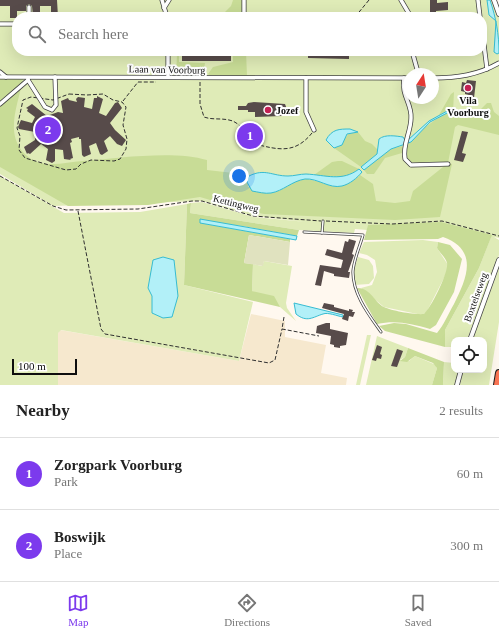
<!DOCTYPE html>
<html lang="en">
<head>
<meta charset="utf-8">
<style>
  body { margin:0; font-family:Georgia,serif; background:#f6f6f6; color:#222 }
  .controls { position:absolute; right:12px; bottom:12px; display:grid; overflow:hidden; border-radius:8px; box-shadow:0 4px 16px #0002 }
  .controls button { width:36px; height:36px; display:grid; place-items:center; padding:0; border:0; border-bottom:1px solid #e0e0e0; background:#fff; color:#222; font:20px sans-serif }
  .compass { position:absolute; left:403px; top:68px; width:36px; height:36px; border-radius:50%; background:#fff; box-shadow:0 4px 16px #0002; rotate:12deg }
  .scale { position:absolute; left:12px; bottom:10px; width:65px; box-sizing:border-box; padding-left:4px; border:2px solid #0e0e0e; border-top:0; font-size:11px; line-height:14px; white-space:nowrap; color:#0e0e0e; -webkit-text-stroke:3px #fff; paint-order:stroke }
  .you { position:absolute; left:239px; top:176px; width:14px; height:14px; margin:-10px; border:3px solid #fff; border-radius:50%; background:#1a73e8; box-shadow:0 0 0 6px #1a73e833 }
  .badge { display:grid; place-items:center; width:26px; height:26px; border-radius:50%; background:#7c3aed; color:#fff; font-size:13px; font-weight:700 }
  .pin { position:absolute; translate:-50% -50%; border:2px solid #fff; box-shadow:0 1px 4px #0006 }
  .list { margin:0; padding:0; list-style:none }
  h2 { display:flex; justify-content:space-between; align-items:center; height:52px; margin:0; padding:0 16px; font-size:17px }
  h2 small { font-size:13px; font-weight:400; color:#767676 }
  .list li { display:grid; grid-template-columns:26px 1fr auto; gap:12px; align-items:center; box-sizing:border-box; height:72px; padding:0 16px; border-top:1px solid #e0e0e0 }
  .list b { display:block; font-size:15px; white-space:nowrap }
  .list p { margin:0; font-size:13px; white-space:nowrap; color:#767676 }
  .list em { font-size:13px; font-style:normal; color:#767676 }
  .icon { flex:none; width:22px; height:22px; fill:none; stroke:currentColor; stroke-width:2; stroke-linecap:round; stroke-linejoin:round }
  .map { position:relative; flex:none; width:499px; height:385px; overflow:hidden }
  .search { position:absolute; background:#fff; box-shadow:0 4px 16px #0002; left:12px; right:12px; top:12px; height:44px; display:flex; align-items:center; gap:10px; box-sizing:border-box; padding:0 14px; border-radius:16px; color:#767676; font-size:15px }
  .sheet { height:196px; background:#fff }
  nav { display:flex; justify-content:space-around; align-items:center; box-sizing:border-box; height:56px; border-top:1px solid #e0e0e0; background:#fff; font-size:11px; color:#767676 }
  nav a { display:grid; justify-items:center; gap:2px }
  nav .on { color:#7c3aed }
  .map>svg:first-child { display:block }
  .farmland { fill:#f6e8ce }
  .green { fill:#dfebb7; fill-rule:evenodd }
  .forest { fill:#c8dc96 }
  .cemetery { fill:#e0e2bf }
  .water { fill:#b2f0f8; stroke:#36bcd2 }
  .building { fill:#574b4a }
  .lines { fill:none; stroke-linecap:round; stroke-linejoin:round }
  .service-casing { stroke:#414141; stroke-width:3 }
  .minor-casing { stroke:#414141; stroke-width:5 }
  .tertiary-casing { stroke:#414141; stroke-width:5.5 }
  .motorway-casing { stroke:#1f1f1f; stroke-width:8 }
  .path { stroke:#303030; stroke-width:1; stroke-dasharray:4 2; stroke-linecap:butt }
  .service { stroke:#fff; stroke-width:1.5 }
  .minor { stroke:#fff; stroke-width:3.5 }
  .tertiary { stroke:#fff; stroke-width:4 }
  .motorway { stroke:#f97453; stroke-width:6 }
  .poi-dot { fill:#c32153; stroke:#fff; stroke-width:1.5 }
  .labels { text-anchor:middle; stroke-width:4; stroke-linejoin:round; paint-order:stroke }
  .street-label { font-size:10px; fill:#0e0e0e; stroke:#fff }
  .poi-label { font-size:10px; font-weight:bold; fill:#0e0e0e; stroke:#fff }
</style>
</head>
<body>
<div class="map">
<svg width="499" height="385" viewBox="0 0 499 385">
  <rect width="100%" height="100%" fill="#fff8ef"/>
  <polygon class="farmland" points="251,314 285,321 285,337 326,345 321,373 347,378 346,385 58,385 58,333 60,330 239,361"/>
  <g class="green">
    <path d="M 0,0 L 494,0 L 499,14 L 499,238 L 494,237 L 499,240 L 499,255 L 467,340 L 454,340 L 454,347 L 445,347 L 445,330 L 479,268 L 491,237 L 368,227 L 367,230 L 355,229 L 354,233 L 299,230 L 190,213 L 191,203 L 202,202 L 254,217 L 307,222 L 253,216 L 202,201 L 53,206 L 0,174 ZM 17,17 L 482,17 L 482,51 L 17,51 ZM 409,74 L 433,74 L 433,98 L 409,98 Z"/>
    <polygon points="0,176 64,213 140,212 187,204 184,285 253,302 239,361 61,330 58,333 58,385 0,385"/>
    <polygon points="423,240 438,242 437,248 448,265 446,274 426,313 422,315 384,307 361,288 372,285 377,272 375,260 367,255 359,253 364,242"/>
    <polygon points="358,257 369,260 373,266 374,278 369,284 354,285 352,275"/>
    <polygon points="264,261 292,266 286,303 287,308 296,321 280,307 252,291 253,264 262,266"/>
    <polygon points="499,268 499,322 489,385 460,385 463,370 484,370 484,340 472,340"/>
    <polygon points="367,335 371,335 360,385 356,385"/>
    <polygon points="377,336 408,348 405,357 400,360 409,361 415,356 436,365 437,368 432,385 366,385"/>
    <polygon points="444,362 454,363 454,370 458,370 456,385 443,385"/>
  </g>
  <g class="forest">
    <polygon points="233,0 242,0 242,17 229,17 223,14 231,6"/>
    <polygon points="226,51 246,51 247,76 210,76 208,74 213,67 233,62 233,53"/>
    <polygon points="179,53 179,62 205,63 203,76 176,76 177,54"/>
    <path d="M 0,79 L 23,79 C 20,95 13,113 14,130 C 15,145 25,159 41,163 C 56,166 68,162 83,161 C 117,158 175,150 207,160 L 207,170 L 251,175 L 249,176 L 248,187 L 279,191 L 296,181 L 307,179 L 324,183 L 354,180 L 360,175 L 373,184 L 376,201 L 395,203 L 410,201 L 413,191 L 448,163 L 452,164 L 440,217 L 395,220 L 264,214 L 244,210 L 200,197 L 148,205 L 68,206 L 0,167 Z"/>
    <polygon points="454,92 453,112 457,113 458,110 480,110 487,103 491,103 494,112 499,116 499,135 458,125 455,127 448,163 409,162 406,156 407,144 411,142 424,128 449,110 439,115 451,94"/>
    <polygon points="350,132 358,132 365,141 372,144 378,150 377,154 361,167 334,148 339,146"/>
    <polygon points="402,146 402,153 385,158 374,174 367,174 364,170 391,149"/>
    <path d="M 338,161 L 342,161 L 359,169 C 345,180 331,178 314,175 L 332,162 Z"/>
    <polygon points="191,203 190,213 299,230 297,236 242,226 201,223 290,239 290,242 249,235 244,263 253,264 252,291 274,296 280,307 184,285 187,204"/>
    <path d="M 441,222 L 492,235 L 479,268 L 445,330 L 445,347 L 385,331 L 379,326 L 394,323 L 406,324 L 437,333 C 444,325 448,314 454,304 C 467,278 479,250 443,237 L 438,239 L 364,240 L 368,225 Z"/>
    <path d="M 438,242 L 450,245 L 462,259 L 454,292 L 436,325 L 430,329 C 411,324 397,320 377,324 L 357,288 C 370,287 375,303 384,307 C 392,311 416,315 424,314 C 431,308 449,272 447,263 C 446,258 440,253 437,248 Z"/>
    <polygon points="408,348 444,362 443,385 432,385 437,368 433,363 415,356 407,362 400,361 405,357"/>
  </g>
  <polygon class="cemetery" points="249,235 290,242 288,265 264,261 263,266 244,263"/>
  <g class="water">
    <path d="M 487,0 L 490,0 C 496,18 499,34 499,53 L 497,54 L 494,52 L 496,21 L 489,15 Z"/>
    <path d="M 449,110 L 449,112 L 430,122 L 411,142 L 391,149 L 364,170 L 361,167 L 377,154 L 379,139 C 385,134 396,136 403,137 L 405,140 L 408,140 L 429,121 Z"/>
    <path d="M 350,129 L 358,132 L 347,134 L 342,145 L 334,148 L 326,140 C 332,129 339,129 350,129 Z"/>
    <path d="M 359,169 L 362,172 C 357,178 350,184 342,186 C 329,189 318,178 305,179 C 292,181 283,191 271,193 C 265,194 258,192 252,191 L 247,182 L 249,176 C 265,168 272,176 288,176 C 294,176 300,174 306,174 C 326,175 342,182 359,169 Z"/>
    <polygon points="200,219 297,236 296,240 200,223"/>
    <polygon points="163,257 174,260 178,296 172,317 163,318 152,313 152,296 148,288 153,260"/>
    <path d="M 294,303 L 343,315 L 343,317 C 337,316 328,312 323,314 C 313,317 307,323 296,314 Z"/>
  </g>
  <g class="building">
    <polygon points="0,0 57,0 58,17 51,17 51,6 40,6 40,17 33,17 32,6 29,4 26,6 26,11 17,11 17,18 10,18 10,6 0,6"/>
    <polygon points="430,0 437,0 437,3 448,2 448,10 436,11 436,17 416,17 416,12 430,12"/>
    <polygon points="187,51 194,51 194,54 218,55 219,51 225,51 225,55 231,55 231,61 182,61 182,54 187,54"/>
    <polygon points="308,51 349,51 349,59 308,58"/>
    <polygon points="467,80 476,81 474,98 468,97 469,95 465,94 465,92 461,91 462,82 466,83"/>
    <polygon points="97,96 103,99 99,113 106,116 115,103 118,102 122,108 110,123 115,130 126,140 122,146 117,144 110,136 104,141 108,151 102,155 100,154 96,143 89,146 91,154 84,157 82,155 81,139 79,139 79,137 71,139 72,142 70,143 73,158 70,159 71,160 64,159 63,150 55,149 55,161 52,163 46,160 48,149 41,144 30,154 28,153 27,154 24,147 35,140 35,132 19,129 18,127 21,120 32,123 35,117 27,111 28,109 26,108 32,104 47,116 58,112 63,113 61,101 68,98 69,100 77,102 76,99 78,97 85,98 84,107 92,109 94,98 97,98"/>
    <polygon points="254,102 285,104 288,112 282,113 282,116 255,117 255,112 248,112 248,110 238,110 238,106 246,106 248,103"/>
    <polygon points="462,131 468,132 462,153 466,154 463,162 454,160"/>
    <polygon points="349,239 356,241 352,254 354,255 348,272 350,272 349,278 334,276 334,274 324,271 321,286 315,285 320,265 341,268 343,260 325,255 327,249 342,253 345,241 348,242"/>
    <polygon points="324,303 334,305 334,307 349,311 349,309 353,310 352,312 355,312 353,317 349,316 348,321 342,319 344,314 322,308"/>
    <polygon points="326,323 330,323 330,329 348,333 346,345 340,346 340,348 334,347 334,345 330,344 331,336 316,333 317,326"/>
    <polygon points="377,345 382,347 380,354 382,355 381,359 377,358 376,361 372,360"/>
    <polygon points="397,349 403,351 397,367 391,366"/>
  </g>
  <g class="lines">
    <g class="service-casing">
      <g id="service">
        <path d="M 304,232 L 363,235 C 360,246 354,259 353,271 C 352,293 369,315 381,332"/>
        <polyline points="322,233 323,221"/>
      </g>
    </g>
    <g class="minor-casing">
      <g id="minor">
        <polyline points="162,0 167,17"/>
        <polyline points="401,0 411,17"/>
        <polyline points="478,0 480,17"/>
        <polyline points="29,7 29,17"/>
        <polyline points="164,8 169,0"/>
        <polyline points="244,17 244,0"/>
        <polyline points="0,24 17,24"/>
        <polyline points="482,29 487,69"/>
        <polyline points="412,51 417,69 420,74"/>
        <polyline points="0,72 6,77"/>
        <polyline points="0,77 409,78"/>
        <polyline points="168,77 168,51"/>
        <polyline points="306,78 306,112 314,130"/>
        <path d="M 404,78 C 401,96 412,103 411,118 C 411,132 402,145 405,159 L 411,165 L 448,164"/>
        <path d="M 433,78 C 457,78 478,75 499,63"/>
        <polyline points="28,80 45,107 52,110 56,105 55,77"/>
        <polyline points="0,104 28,80 28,78"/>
      </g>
    </g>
    <g class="tertiary-casing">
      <g id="tertiary">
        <polyline points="494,0 499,14"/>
        <polyline points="470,340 499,260"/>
        <polyline points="457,385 461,370"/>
      </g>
    </g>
    <g class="motorway-casing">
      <polyline id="motorway" points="497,385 499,373"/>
    </g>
    <g class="path">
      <polyline points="355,17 369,0"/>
      <polyline points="351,55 353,55 354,51"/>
      <path d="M 200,82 L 200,104 L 204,117 C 212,120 220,118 229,120 C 241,122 247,136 255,144 C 279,150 295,154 312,133"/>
      <polygon points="69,94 87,95 103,94 113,100 122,102 126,107 123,125 127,139 126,149 120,159 114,161 91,160 81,164 76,169 66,170 25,158 19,150 20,136 17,128 23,100 31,97 53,100"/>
      <polyline points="123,101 138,82 156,82"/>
      <polyline points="0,176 53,206 66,210 138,209 192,201 202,201 253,216 321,221"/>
      <polyline points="78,211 101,329 105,334 269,363 275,360 282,329"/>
      <polyline points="326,221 392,224 442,221 499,236"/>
      <polyline points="284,317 282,329 319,336"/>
    </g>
    <use href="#service" class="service"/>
    <use href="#minor" class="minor"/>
    <use href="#tertiary" class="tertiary"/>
    <use href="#motorway" class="motorway"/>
  </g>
  <g class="poi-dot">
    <circle cx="468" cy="88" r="4"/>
    <circle cx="268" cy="110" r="4"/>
  </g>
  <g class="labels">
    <g class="street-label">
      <text transform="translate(167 69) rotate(1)" y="4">Laan van Voorburg</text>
      <text transform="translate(236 203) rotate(14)" y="4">Kettingweg</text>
      <text transform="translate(475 297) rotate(-70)" y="4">Boxtelseweg</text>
    </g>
    <g class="poi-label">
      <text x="468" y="104">Vila<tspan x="468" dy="12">Voorburg</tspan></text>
      <text x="276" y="114" text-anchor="start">Jozef</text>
    </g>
  </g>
</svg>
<div class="controls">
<button><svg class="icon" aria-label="locate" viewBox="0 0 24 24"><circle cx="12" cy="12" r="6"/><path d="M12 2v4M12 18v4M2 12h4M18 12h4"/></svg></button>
</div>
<svg class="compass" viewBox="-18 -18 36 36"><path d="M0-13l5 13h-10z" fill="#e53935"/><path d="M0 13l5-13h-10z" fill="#767676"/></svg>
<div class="scale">100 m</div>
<div class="you"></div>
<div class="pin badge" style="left:250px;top:136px">1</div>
<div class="pin badge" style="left:48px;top:130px">2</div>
<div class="search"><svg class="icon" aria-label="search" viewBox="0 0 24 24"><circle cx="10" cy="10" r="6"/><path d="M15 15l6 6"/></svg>Search here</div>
</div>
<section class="sheet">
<h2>Nearby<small>2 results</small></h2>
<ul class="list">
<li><span class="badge">1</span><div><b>Zorgpark Voorburg</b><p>Park</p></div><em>60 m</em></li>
<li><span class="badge">2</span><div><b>Boswijk</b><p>Place</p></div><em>300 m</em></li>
</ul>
</section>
<nav>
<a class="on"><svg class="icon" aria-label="map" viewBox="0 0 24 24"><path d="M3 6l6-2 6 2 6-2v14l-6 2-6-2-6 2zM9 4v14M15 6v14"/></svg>Map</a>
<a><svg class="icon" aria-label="directions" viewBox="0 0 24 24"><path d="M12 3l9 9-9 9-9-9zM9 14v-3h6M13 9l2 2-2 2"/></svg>Directions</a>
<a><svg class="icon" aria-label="saved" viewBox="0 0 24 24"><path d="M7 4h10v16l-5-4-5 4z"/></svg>Saved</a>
</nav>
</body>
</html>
